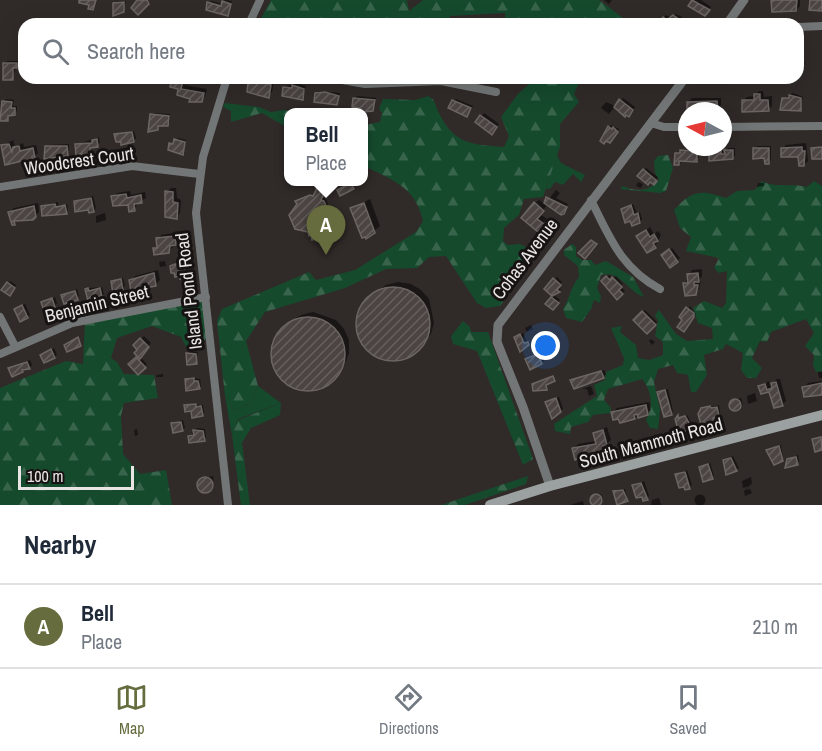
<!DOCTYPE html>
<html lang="en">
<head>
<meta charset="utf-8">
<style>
  body { margin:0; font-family:"Archivo Narrow",sans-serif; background:#f6f6f7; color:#1f2937 }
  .compass { position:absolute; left:678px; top:102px; width:54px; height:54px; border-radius:50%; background:#fff; box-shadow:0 6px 24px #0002; rotate:277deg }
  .scale { position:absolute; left:18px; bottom:15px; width:116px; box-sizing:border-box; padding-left:6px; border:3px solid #e9e5e4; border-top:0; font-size:16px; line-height:21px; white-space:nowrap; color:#e9e5e4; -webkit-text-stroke:4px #161312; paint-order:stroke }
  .you { position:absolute; left:546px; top:346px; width:21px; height:21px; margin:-15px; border:4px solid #fff; border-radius:50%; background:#1a73e8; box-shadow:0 0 0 9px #1a73e833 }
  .badge { display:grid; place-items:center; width:39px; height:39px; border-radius:50%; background:#666c3d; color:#fff; font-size:20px; font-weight:700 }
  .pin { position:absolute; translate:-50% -50px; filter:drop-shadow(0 2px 3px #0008) }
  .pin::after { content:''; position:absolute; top:32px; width:21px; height:18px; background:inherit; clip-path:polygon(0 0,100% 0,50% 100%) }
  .popup { position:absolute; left:284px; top:108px; width:84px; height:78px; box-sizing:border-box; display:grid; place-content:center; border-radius:12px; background:#fff; filter:drop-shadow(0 2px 4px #0005); font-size:20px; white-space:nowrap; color:#747a83 }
  .popup b { font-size:22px; color:#1f2937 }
  .popup::after { content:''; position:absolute; left:50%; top:100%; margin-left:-12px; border:12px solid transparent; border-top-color:#fff }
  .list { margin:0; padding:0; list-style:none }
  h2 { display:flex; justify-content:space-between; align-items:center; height:78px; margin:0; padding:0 24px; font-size:26px }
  h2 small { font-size:20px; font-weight:400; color:#747a83 }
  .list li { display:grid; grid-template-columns:39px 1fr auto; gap:18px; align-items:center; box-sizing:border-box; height:84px; padding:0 24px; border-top:2px solid #e0e1e3 }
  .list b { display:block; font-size:22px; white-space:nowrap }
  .list p { margin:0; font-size:20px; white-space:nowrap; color:#747a83 }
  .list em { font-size:20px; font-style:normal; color:#747a83 }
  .icon { flex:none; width:33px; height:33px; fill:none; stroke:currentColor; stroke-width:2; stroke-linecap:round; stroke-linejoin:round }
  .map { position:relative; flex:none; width:822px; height:505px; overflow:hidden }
  .search { position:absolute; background:#fff; box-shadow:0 6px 24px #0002; left:18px; right:18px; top:18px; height:66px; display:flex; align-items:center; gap:15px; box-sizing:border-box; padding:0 21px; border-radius:18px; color:#747a83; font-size:22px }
  .sheet { height:162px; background:#fff }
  nav { display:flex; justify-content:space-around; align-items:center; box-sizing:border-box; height:84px; border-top:2px solid #e0e1e3; background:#fff; font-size:16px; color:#747a83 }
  nav a { display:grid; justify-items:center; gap:3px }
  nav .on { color:#666c3d }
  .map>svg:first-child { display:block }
  .green { fill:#154a2d }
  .forest { fill:url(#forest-firs) }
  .shadow { fill:#0007 }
  .building { fill:url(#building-hatch); stroke:#6c6663; stroke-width:1.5 }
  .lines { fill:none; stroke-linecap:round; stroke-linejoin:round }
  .minor { stroke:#737676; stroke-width:8 }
  .tertiary { stroke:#737676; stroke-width:9 }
  .secondary { stroke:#9ba1a1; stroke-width:10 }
  .labels { text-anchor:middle; stroke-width:6; stroke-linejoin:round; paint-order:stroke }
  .street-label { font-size:18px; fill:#e9e5e4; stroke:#161312 }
</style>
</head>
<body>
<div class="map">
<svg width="822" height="505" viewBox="0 0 822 505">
  <defs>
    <pattern id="forest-firs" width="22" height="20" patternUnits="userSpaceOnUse" patternTransform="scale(1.5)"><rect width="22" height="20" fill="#154a2d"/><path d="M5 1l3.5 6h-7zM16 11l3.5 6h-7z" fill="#37644b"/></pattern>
    <pattern id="building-hatch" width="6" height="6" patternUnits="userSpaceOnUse" patternTransform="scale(1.5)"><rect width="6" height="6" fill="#4b4442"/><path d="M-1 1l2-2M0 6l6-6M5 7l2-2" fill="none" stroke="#655f5d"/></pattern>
  </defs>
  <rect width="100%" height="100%" fill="#302a28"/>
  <g class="green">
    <polygon points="557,155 561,163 585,175 581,182 573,174 563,185 555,182 550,189 546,189"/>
    <polygon points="258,386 281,403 238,419 232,435 225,396 234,410 250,404"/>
  </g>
  <g class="forest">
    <polygon points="271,0 407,0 409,11 423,0 599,0 626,20 625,24 501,24 505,23 505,13 450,16 448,24 403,22 396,24 258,24"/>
    <path d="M 536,78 L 581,78 L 574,94 L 579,102 L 560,124 L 560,147 L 543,197 L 524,199 L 519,215 L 504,228 L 503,241 L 508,245 L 520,244 L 526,247 C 528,270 513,288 500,306 L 486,308 L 477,303 L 446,256 L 429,257 L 417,268 L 386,269 L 345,288 L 265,312 L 246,341 L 258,386 L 250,404 L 234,410 L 225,396 L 217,321 L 222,309 L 309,272 L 316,280 L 355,270 L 416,232 L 423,221 C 416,187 392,180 364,166 L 364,125 L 380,122 L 382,113 L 379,109 L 383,99 L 415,100 L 428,96 C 435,99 435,104 438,111 C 454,145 471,144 504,147 L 509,136 L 501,117 L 518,94 Z"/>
    <polygon points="225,103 259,107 271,112 284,110 293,112 288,112 288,128 262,113 231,122 231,111 223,107"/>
    <path d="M 668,155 L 673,168 L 666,191 L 660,193 L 620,189 L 623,186 C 637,192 648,192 659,180 L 655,173 L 654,161 L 658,156 Z"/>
    <path d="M 762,181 C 773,188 792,183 807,187 L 814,181 L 822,186 L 822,371 L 816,372 L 813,365 L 814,355 L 805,346 L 814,333 L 806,319 L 771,332 L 767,342 L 760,341 L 752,358 L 762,368 L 756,378 L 747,378 L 741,370 L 743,353 L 726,344 L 723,349 L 704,355 L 707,375 L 696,392 L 691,392 L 688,375 L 677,373 L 673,365 L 658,369 L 654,382 L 660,410 L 658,429 L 650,428 L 646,420 C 654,406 652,392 642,379 L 608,389 L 604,400 L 611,408 L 610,413 L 593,415 L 588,422 L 571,427 L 570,434 L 555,431 L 554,424 L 597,396 L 594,385 L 605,380 L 606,372 L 623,365 L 624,358 L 611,328 L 622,326 L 620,332 L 636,345 L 638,358 L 649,360 L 663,355 L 663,342 L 655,336 L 658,321 L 655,315 L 659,310 L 676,334 L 687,341 L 713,339 L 712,328 L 698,323 L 693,308 L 704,301 L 722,308 L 726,303 L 727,271 L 719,273 L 714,268 L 719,258 L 686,251 L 691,237 L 680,228 L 674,210 C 693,189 701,190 726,198 L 737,191 L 755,190 Z"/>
    <path d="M 572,244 L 576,247 L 576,256 L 582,260 L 591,260 L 595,265 L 606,261 L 633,277 L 644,297 C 627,291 621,270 601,275 L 597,288 L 601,296 L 600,303 L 594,300 L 591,309 L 582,322 L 566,318 L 563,309 C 570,298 570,288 579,277 L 578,266 L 564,255 L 564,250 Z"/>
    <polygon points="206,297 210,333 203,342 186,347 181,337 152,326 117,338 111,358 117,362 124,374 154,375 158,398 124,403 121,416 123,454 140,474 166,470 172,505 0,505 0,388 66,361 83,364 85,320"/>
    <polygon points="463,321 470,327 471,332 488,332 533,459 523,465 477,351 453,344 451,336"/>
    <polygon points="281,403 280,415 251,428 242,443 250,505 241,505 232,435 238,420"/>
    <polygon points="528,476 526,484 465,505 441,505"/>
  </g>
  <g class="shadow">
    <polygon points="225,0 232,1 227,14 209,3 211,1 223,4"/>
    <polygon points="604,0 612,0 609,4"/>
    <polygon points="694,0 701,0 711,7 708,12 690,5"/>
    <polygon points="773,0 800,0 800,6 796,10"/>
    <polygon points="117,1 126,1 123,11 115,3"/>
    <polygon points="676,14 682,17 678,24 660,24 666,15 671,18"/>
    <polygon points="7,61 19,61 12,78 4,63"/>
    <polygon points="798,62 805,62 802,72 798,72"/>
    <polygon points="156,78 165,78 164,82 155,84"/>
    <polygon points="174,78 182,78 180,86 183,86 186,78 184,85 207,89 205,96 195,101 179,94 180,88 172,86"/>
    <polygon points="267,78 274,81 272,92 268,96 250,83 254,79"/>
    <polygon points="296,83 306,86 302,98 285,87"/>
    <polygon points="319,91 340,93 337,102 316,94"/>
    <polygon points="759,91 763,91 764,97 772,96 772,106 768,110 743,101 747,97 755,96"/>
    <polygon points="793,93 803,97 800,109 783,99"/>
    <polygon points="357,96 376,98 375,107 372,110 355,99"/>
    <polygon points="623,98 635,107 632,112 616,107"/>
    <polygon points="692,98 721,98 721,105 717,109 709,104 704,110 688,102"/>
    <polygon points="6,99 14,100 13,106 17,106 17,111 10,114 7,120 3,102"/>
    <polygon points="456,99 473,106 467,115 453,101"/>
    <polygon points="606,102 615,106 609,114 601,108"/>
    <polygon points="154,113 170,114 170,122 160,124 157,129 151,115"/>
    <polygon points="484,113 499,124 494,131 477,122"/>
    <polygon points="611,125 619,129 612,139 609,127"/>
    <polygon points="134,131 136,138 133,141 116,135"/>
    <polygon points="99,137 100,143 92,146 90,152 76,145"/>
    <polygon points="178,138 186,140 182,153 171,144"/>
    <polygon points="13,140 15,147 23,143 24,147 36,145 38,153 34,157 6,163 3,146"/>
    <polygon points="806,143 808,161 804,165 799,155 782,149 786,145"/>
    <polygon points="69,144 68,155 46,147 49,145"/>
    <polygon points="757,146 771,146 771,160 769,162 755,149"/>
    <polygon points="723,148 723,153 728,148 735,148 735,156 732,158 710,151"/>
    <polygon points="684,149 699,149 699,158 679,163 676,153"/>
    <polygon points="646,168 658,177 654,183 639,176"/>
    <polygon points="351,182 358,182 353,188 339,191"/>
    <polygon points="638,182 643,184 641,188 636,186"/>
    <polygon points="758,183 764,183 764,186 757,187"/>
    <polygon points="322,184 327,187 322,197 326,199 331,212 324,223 326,232 313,238 297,201 316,194"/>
    <polygon points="171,188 176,188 177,198 181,200 180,213 176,217 167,192"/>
    <polygon points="556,190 560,193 556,198 568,204 563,212 548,204 540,214 547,219 537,230 535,203 539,200 545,204"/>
    <polygon points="130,191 131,195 145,192 146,198 138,202 135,209 130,204 113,197 117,193"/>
    <polygon points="93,196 96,208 94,211 75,202"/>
    <polygon points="370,199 380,226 367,237 352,209"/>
    <polygon points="58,202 58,205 67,204 68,210 66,212 42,206"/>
    <polygon points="38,203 39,212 35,216 10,212 14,208"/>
    <polygon points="633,204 637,213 640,212 642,219 640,222 622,210"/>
    <polygon points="105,213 106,220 96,223 96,216"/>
    <polygon points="650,227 654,234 658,231 661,235 655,247 638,236"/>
    <polygon points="179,232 180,240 168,252 155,249 161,235"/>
    <polygon points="672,248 680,258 670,266 665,253"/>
    <polygon points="165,261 166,266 160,267 159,262"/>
    <polygon points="185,263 187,274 184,277 174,265"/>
    <polygon points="702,269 702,276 697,282 701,281 699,289 695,294 685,284 692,270"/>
    <polygon points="158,270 160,280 156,284 131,281 135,276"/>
    <polygon points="609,275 613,278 616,276 623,284 620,286 625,291 617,298 603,281"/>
    <polygon points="557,277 562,282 558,287 561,289 554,295 560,300 553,308 547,304 556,294 546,289"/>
    <polygon points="123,278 125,286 122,289 112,281"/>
    <polygon points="10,281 16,285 12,292 8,283"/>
    <polygon points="398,282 411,284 421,290 429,299 434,323 431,334 417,350 396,359 375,355 367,348 361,340 358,319 362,307 376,291 386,285"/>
    <polygon points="102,287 104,294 101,296 89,299 87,290 89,288"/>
    <polygon points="77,289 79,296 77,298 63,295"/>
    <polygon points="55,297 57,303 55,306 43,303"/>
    <polygon points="25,304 30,315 27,317 18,307"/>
    <polygon points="690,306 696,314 686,327 684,319"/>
    <polygon points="645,310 657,322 647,332 635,320"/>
    <polygon points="313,312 336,320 344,329 349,340 349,353 345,364 331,380 310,390 290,385 282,378 276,370 273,349 277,337 291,321 301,315"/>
    <polygon points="531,325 533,329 527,332 525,328"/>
    <polygon points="523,333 527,342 531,342 521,349 518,335"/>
    <polygon points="144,336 151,343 140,357 147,364 138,373 130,364 139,356 139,350 135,345"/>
    <polygon points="651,339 655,342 652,345 649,341"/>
    <polygon points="54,348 57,355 54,357 42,355"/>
    <polygon points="190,351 198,352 196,362 188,354"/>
    <polygon points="540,353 544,361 541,363 530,357"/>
    <polygon points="30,360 32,365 30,367 13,375 10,368 12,366"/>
    <polygon points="604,370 606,374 603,377 572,381"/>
    <polygon points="818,372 822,372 822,378 819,378"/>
    <polygon points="163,374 163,377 156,377 157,375"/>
    <polygon points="189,377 200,379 201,386 199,389 186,380"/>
    <polygon points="777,379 780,379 786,401 782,405 770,390 762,392 760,387 769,381 770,386"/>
    <polygon points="822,381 822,393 804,387 808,383"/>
    <polygon points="591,386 594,394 589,396 587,389 582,389"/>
    <polygon points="668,389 673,411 671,413 659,393"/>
    <polygon points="755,393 757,401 748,404 747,396"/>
    <polygon points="559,397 563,409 553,417 550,400"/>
    <polygon points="741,398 743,405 732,409 730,402"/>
    <polygon points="649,402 651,410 635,418 613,412 617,408"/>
    <polygon points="188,404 203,405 204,413 202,415 186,406"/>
    <polygon points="719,405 720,413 718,415 702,409"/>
    <polygon points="687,415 692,424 680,431 677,419"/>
    <polygon points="183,420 185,428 182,430 173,424"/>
    <polygon points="607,427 611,440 603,448 574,448 578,444 596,441 594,433"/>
    <polygon points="197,428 205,429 206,437 204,439 190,436"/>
    <polygon points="137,429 138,435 135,436 134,430"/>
    <polygon points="781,445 783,458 774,463 768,449"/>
    <polygon points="798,455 799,461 797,464 788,460"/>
    <polygon points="733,456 739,468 736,470 724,460"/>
    <polygon points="710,463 714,476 712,478 701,468"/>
    <polygon points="687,470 692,485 690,487 677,475"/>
    <polygon points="213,476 214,486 200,490 198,480"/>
    <polygon points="751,477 752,483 746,490 750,489 752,493 745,496 744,491 749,486 743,488 742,481"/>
    <polygon points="644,481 649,496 647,498 634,486"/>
    <polygon points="617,489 625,489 628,500 626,502 618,504 615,492"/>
    <circle cx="597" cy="499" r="6"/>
    <circle cx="700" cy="500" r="5.5"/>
    <polygon points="659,498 661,505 651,505 652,500"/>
    <polygon points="583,501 584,505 570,505"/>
  </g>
  <g class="building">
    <polygon points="79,0 96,0 93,10 88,9 89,5 79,3"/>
    <polygon points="137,0 147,0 149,4 138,15 131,8"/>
    <polygon points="692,0 710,10 705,16 688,6"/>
    <polygon points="771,0 797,0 796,11 772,12"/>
    <polygon points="810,0 822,0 822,11 809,10"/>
    <polygon points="222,1 231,4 228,16 206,10 207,2 221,6"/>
    <polygon points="124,2 124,12 113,16 113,3"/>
    <polygon points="673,15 680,20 678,24 658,24 663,17 667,20"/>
    <polygon points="3,63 17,63 17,68 13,68 13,80 3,80"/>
    <polygon points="172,78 183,80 181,89 204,93 202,102 189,102 190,99 177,95 178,89 170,87"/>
    <polygon points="263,82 271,85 269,98 247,92 248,83"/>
    <polygon points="292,85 304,89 303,100 282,96 283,87 292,88"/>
    <polygon points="325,92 339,96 337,105 314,102 315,93"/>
    <polygon points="754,94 760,94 760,100 768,100 769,111 742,112 742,100 754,100"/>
    <polygon points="789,95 801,98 801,111 780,110 782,98 789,98"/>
    <polygon points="353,98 375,100 373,111 363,112 360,108 352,107"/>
    <polygon points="619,99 633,110 629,117 626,115 625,117 614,107"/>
    <polygon points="452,100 471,108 467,117 448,108"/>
    <polygon points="2,101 12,102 11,108 15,108 15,115 8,116 8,121 0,121"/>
    <polygon points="717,101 718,111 708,111 708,107 704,107 704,111 687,112 687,102"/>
    <polygon points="150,114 169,116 168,126 158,126 158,130 148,132"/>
    <polygon points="480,115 497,127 492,135 475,122"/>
    <polygon points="608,126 612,129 613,127 618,132 610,143 606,141 604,144 600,141"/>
    <polygon points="132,132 134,142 121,145 121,142 116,142 114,134"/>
    <polygon points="97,139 98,147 90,148 90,153 76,155 75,144 92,143 92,140"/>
    <polygon points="174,139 185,142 183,155 168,150 169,143 173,144"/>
    <polygon points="9,144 12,152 13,147 19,146 20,151 33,148 35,158 5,165 1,145"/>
    <polygon points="45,146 67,146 68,156 44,159"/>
    <polygon points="802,147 802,151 805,151 804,166 799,166 798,157 781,157 781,148"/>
    <polygon points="822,147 822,159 812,159 811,148"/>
    <polygon points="753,148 769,148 769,164 765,164 764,158 753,159"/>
    <polygon points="680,150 697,151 697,162 679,161 679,165 674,165 675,153 680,153"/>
    <polygon points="709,150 721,150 721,154 725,154 724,150 733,150 733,159 709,161"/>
    <polygon points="643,169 657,181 654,185 650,182 648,185 637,176"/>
    <polygon points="351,183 354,189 340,196 337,190"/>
    <polygon points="318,186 326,189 321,200 324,201 330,216 322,226 324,230 320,231 323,231 325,236 312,240 311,235 313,234 309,236 308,232 295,229 289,215 297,204 295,201 310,195 313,196"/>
    <polygon points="165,191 173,192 173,202 178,203 177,219 165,217"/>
    <polygon points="126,194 127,198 141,195 142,203 134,204 135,211 129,212 128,205 113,206 111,196"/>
    <polygon points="546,197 567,207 564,214 561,215 544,203"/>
    <polygon points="91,198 94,212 89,213 88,210 75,212 74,201"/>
    <polygon points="534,202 544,211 537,219 544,224 538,232 521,218"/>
    <polygon points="364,203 375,233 366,239 365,237 362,238 350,208"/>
    <polygon points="55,204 56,207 65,205 67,214 42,216 41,206"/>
    <polygon points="631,205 634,215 638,213 640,223 632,226 630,221 625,223 621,209"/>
    <polygon points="34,206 36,217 33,220 14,221 15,225 12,225 8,212"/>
    <polygon points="646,230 650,237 654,234 658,241 653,243 656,248 647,253 636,236"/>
    <polygon points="175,236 176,245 170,246 169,253 154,255 153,248 157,248 156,238"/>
    <polygon points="591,240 597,244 585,259 578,253"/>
    <polygon points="669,249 678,262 670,268 661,255"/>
    <polygon points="175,264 185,266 185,278 180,279 180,276 175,277 174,273 171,273 170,266"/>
    <polygon points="154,273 156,286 131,291 129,280"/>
    <polygon points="698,273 699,282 694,282 694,285 698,285 696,295 685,296 683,283 688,283 687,274"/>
    <polygon points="606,276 610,280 612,277 622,287 619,290 623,294 617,300 601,281"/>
    <polygon points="553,278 561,285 557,290 560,292 552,296 544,289"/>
    <polygon points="121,279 123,290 113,294 111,281"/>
    <polygon points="7,282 15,288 10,296 1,290"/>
    <circle cx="393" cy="324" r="37"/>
    <polygon points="88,288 89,291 100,288 102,297 88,301 85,289"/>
    <polygon points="75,291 78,300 64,304 61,295"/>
    <polygon points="551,297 559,303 553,310 545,304"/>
    <polygon points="52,298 55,307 44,311 41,302"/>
    <polygon points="22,305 28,318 20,322 14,309"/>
    <polygon points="686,307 694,313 694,317 684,332 677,327 682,320 679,317"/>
    <polygon points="642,311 656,325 647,334 633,320"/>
    <circle cx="308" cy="354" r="37"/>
    <polygon points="520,334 524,343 528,342 529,345 520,352 514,337"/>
    <polygon points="78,337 81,346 67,352 64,345"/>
    <polygon points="140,338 149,347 140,359 134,353 137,350 133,345"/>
    <polygon points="51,349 55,358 44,363 40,355"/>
    <polygon points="186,353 196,354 197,364 187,365"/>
    <polygon points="538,354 542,364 530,370 525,359"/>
    <polygon points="136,357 146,368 138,375 128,364"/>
    <polygon points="27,362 30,369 22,370 23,372 12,377 8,368"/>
    <polygon points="601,371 604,378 574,389 570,380"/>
    <polygon points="553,376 555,381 546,385 547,390 533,391 532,384"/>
    <polygon points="194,378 194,381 198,381 200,389 186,391 185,379"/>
    <polygon points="776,382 783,406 774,408 769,392 761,394 758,386 765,384 767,390 772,388 771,383"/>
    <polygon points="822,383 822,395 804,397 802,387"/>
    <polygon points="665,390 672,415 664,417 657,392"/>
    <polygon points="556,398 561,412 552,419 545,402"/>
    <circle cx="735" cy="405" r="6"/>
    <polygon points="196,404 196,407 201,406 203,416 192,418 191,411 185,412 184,405"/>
    <polygon points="646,405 648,415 638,418 637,414 634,415 635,419 620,423 618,419 613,420 611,412"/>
    <polygon points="710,406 711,408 717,407 719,416 713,418 714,421 701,424 698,414 701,408"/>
    <polygon points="678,415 678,418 685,416 689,423 688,431 679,433 675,419"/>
    <polygon points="181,422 183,431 173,433 171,423"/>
    <polygon points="193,430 203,431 205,441 189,443 188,436 194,435"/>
    <polygon points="603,430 607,445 603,446 604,449 575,460 572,448 596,444 593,433"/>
    <polygon points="821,437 822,450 815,452 812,439"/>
    <polygon points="779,446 783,461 774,465 766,450"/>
    <polygon points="796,457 798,465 785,468 787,459"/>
    <polygon points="731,458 737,471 726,475 723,460"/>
    <polygon points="708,464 713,479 703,482 699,467"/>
    <polygon points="685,472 690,489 685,490 684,487 679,488 675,474"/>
    <circle cx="205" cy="485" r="8"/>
    <polygon points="641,483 648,500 643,501 642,497 636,498 632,485"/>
    <polygon points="623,490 628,501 617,505 613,491"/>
    <circle cx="596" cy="500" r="6"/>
  </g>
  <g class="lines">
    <g class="minor">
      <polyline points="249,24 260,0"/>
      <polyline points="798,27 822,26"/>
      <polyline points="227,78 203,157 196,213 228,505"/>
      <polyline points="331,78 365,84 441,81 496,92"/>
      <polyline points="651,123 664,127 687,127"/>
      <polyline points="723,127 822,126"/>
      <polyline points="0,187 132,166 199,174"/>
      <path d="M 591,200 C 610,238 621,268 660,289"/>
      <polyline points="0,317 15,346"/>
      <polyline points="0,354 72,323 206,297"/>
    </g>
    <g class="tertiary">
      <polyline points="727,24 744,0"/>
      <polyline points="550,486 523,407 497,342 498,325 685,78"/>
    </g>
    <polyline class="secondary" points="490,505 550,486 822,415"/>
  </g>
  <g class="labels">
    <g class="street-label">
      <text transform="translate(79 161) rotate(-8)" y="6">Woodcrest Court</text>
      <text transform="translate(525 259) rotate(-53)" y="6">Cohas Avenue</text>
      <text transform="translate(189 291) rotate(-97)" y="6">Island Pond Road</text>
      <text transform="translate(97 304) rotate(-14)" y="6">Benjamin Street</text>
      <text transform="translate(651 443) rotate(-15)" y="6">South Mammoth Road</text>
    </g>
  </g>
</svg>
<svg class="compass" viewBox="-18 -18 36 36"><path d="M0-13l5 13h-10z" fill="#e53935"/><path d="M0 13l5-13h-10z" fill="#747a83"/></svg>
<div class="scale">100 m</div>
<div class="you"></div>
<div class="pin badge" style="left:326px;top:255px">A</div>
<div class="popup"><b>Bell</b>Place</div>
<div class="search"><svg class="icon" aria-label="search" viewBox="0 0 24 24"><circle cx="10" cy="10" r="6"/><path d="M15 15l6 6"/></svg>Search here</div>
</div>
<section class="sheet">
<h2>Nearby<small></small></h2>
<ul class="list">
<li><span class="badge">A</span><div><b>Bell</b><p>Place</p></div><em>210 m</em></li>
</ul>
</section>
<nav>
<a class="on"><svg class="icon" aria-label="map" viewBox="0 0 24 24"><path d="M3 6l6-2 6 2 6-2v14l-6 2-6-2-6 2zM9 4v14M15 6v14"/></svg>Map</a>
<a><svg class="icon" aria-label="directions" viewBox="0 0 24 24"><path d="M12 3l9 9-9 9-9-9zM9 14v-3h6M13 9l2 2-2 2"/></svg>Directions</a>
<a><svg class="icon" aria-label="saved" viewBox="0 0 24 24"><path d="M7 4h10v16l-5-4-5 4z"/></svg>Saved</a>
</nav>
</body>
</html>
